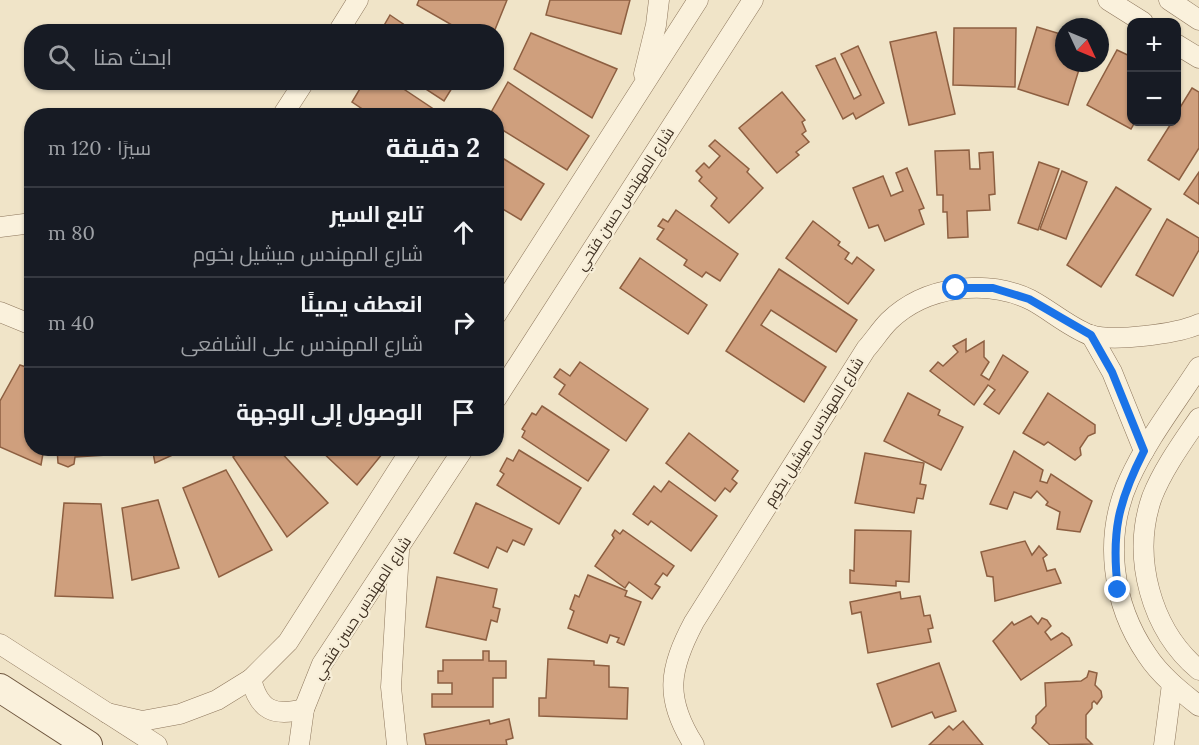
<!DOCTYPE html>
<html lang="ar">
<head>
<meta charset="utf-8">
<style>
  body { margin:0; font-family:Lora,Cairo,serif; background:#20242c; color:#f1f3f6; direction:rtl }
  .controls { position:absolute; right:18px; top:18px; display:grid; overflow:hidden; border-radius:12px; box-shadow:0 2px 4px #0004 }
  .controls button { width:54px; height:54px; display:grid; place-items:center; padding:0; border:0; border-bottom:2px solid #363941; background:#171b24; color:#f1f3f6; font:30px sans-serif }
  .compass { position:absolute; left:1055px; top:18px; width:54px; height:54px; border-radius:50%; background:#171b24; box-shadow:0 2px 4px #0004; rotate:134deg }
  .stop { position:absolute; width:18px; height:18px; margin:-14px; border:4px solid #1a73e8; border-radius:50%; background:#fff }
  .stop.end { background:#1a73e8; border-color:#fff; box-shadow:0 2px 6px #0008 }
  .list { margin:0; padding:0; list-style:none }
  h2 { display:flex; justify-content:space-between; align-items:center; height:78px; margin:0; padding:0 24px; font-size:26px }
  h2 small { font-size:20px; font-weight:400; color:#9ea1a6 }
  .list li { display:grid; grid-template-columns:39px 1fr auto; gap:18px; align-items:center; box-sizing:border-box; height:90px; padding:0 24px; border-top:2px solid #363941 }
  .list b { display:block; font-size:22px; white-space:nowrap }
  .list p { margin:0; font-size:20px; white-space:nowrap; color:#9ea1a6 }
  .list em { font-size:20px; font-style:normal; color:#9ea1a6 }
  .icon { flex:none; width:33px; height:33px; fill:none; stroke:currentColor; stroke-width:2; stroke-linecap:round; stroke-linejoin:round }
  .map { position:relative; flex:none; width:1199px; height:745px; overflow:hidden; direction:ltr }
  .search { position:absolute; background:#171b24; box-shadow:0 2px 4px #0004; left:24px; top:24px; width:480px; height:66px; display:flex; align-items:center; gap:15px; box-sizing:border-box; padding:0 21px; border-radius:24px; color:#9ea1a6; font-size:22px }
  .panel { position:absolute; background:#171b24; box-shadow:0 2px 4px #0004; left:24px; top:108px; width:480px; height:348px; border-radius:24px; direction:rtl }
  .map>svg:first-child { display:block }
  .building { fill:#cf9f7d; stroke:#8d5f41; stroke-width:1.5 }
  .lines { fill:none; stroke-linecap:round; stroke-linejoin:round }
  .street-casing { stroke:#8d765c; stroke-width:21 }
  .secondary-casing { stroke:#6f573f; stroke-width:30 }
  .street { stroke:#faf1dc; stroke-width:20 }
  .secondary { stroke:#faf1dc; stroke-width:28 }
  .route { stroke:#1a73e8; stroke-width:8 }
  .labels { text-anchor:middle; stroke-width:4.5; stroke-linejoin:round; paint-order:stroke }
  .street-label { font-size:15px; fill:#3d2e20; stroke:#f7eed8 }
</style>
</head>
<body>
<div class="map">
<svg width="1199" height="745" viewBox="0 0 1199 745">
  <rect width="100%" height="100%" fill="#f0e4c8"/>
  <g class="building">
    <polygon points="419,0 507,0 494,32 464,32 417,5"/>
    <polygon points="550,0 630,0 621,34 546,15"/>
    <polygon points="390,15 415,32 384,32 382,29"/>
    <polygon points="1037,27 1064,35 1064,63 1081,63 1068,105 1018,89"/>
    <polygon points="954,28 1016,28 1015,87 953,85"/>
    <polygon points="936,32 955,114 909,125 890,42"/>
    <polygon points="531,33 617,69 592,118 514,69"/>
    <polygon points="858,46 884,103 856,119 853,113 843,119 816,66 835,58 854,99 861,95 841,54"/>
    <polygon points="1117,50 1132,57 1132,122 1135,122 1131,129 1087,105"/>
    <polygon points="364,82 393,82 444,116 373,116 352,102"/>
    <polygon points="415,82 449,82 447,85 452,88 444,101"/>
    <polygon points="508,82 589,136 567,170 496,126 496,116 489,116"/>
    <polygon points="1192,88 1199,92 1199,148 1179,180 1148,160 1172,122 1176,122 1176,114"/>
    <polygon points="782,92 805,120 802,122 806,131 802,134 809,142 796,152 799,155 777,173 739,128"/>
    <polygon points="715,140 749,169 747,172 763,188 729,223 711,206 717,198 699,181 702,177 696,171 704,163 709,168 720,156 709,146"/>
    <polygon points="969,150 970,169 980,169 979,153 993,152 995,194 989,195 990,210 967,211 968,237 948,238 947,212 943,212 943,195 937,195 935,151"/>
    <polygon points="496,154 544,184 521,220 496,205"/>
    <polygon points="1039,162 1059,169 1038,230 1018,223"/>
    <polygon points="907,168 924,208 919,210 924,224 885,241 878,225 869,228 853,188 883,176 891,196 903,191 896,173"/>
    <polygon points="1062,171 1087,182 1066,239 1040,229"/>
    <polygon points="1199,172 1199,204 1184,194"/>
    <polygon points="1116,187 1151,209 1101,287 1067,265"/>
    <polygon points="676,210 738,254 720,281 706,272 702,277 684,265 687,260 657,239 664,229 658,226 663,219 668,222"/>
    <polygon points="1167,219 1199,238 1199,250 1173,296 1136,275"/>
    <polygon points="813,221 840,242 838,245 849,253 845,259 852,264 857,257 874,270 848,304 786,258"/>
    <polygon points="640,258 707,305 688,334 620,288"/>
    <polygon points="779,269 857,320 836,352 771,310 761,325 826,367 804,402 726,351"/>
    <polygon points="966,339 966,352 984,341 984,357 989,362 981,375 989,380 1003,355 1028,372 999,414 984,404 995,390 988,385 974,405 930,371 938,362 943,366 958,352 953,346"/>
    <polygon points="580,362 648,409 626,441 559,394 565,385 554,377 560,369 570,376"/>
    <polygon points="20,365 32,369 32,448 44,448 41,465 0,447 0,401"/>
    <polygon points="908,393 940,410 938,415 963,427 941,470 884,441"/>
    <polygon points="1048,393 1095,425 1095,433 1088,436 1080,448 1081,455 1075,460 1048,442 1044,445 1023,433"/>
    <polygon points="542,406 609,450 588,481 522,437 525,431 522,429 532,413 536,415"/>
    <polygon points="689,433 738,471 732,479 737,483 730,492 725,488 715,501 666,463"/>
    <polygon points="57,448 112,448 107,455 75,457 74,464 68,467 58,463"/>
    <polygon points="152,448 188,448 155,463"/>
    <polygon points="245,448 277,448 328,503 287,537 233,457"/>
    <polygon points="318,448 387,448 357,485"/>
    <polygon points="519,450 581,488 559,524 497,485 504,474 500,471 507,458 513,461"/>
    <polygon points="1014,451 1043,470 1040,481 1047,483 1051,474 1092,501 1080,532 1057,529 1060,512 1046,505 1048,502 1037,491 1031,498 1014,492 1007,509 990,504"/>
    <polygon points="865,453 924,463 920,484 926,485 923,499 917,498 914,513 855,503"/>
    <polygon points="226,470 272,550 219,577 183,488"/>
    <polygon points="669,481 717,516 691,551 651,521 648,525 633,514 654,486 661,492"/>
    <polygon points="158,500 179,568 132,580 122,508"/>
    <polygon points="64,503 101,504 113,598 55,596"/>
    <polygon points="476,503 532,529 524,545 513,540 507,552 497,547 488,568 454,553"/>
    <polygon points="615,530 620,534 623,530 674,566 667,576 663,573 655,584 660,587 652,599 629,582 625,588 595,566 614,538 612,535"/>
    <polygon points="855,530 911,531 909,582 896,581 896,586 850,583 850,570 854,571"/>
    <polygon points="1025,541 1032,555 1039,546 1047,555 1043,558 1047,571 1055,569 1061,583 995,601 993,577 987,576 981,552"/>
    <polygon points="588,575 627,591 625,596 641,602 624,645 617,642 619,638 610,635 607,643 568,628 574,611 570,609 575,595 579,597"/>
    <polygon points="437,577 497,589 493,607 500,609 497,622 491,620 486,640 426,627"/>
    <polygon points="900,592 901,599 920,596 924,616 930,615 933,628 928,629 931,642 868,653 861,612 852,614 850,602"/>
    <polygon points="1031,616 1038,624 1042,618 1047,620 1051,626 1045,632 1051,640 1062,633 1069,638 1072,645 1021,680 993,641 1012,622 1014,625"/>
    <polygon points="483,651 489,651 489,661 506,661 506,678 493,678 493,707 432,707 432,694 452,694 452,683 438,683 438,671 443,671 443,660 483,660"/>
    <polygon points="548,659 594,661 594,665 609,666 609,687 628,688 627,719 539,716 539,698 546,698"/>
    <polygon points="939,663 956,711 935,718 932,712 892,727 877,684"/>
    <polygon points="1089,671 1097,673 1095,685 1101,691 1102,697 1097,704 1094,701 1092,703 1092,708 1086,715 1086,738 1092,744 1050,745 1032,728 1036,723 1036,716 1046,706 1045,683 1081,681 1087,677"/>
    <polygon points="509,719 513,738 506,740 507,745 426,745 424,734 489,720 490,724"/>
    <polygon points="963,721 983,745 929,745 949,726 953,730"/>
  </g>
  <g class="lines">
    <g class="street-casing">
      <g id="street">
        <polyline points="1108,0 1143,22"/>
        <polyline points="1169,0 1199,20"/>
        <polyline points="338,32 358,0"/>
        <polyline points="1176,44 1199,58"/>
        <polyline points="644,74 656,25 659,0"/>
        <polyline points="282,116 304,82"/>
        <polyline points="0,227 32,223"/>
        <polyline points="0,312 32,325"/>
        <polyline points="496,315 698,0"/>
        <polyline points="1091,335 1112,372 1144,451"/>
        <path d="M 1199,367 C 1175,404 1147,440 1129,480 C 1103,537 1112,604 1147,655 C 1160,675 1180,691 1199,706"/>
        <polyline points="496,399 753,0"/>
        <path d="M 1199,418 C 1182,443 1163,469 1152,497 C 1131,557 1151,630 1199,670"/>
        <polyline points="0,644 157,745"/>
        <path d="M 251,679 C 259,710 273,717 304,709"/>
        <polyline points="107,713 142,721 180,714 217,700 251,679 288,642 412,448"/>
        <polyline points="299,745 304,709 322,664 464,448"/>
        <polyline points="397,745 391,687 399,551"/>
        <path d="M 694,745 C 664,698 669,669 694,622 L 866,349 C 874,340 881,329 889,321 C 925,286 986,278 1031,300 C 1050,310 1069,327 1090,335 C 1113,342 1177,334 1199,324"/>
        <polyline points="1164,745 1172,684"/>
      </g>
    </g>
    <g class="secondary-casing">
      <polyline id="secondary" points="0,688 88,745"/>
    </g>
    <use href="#street" class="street"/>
    <use href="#secondary" class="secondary"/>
  </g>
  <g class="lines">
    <path class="route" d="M 956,288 L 993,288 L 1029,299 L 1091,335 L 1112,372 L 1144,451 C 1118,502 1111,533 1118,590"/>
  </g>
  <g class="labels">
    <g class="street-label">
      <text transform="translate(625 199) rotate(-57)" y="5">شارع المهندس حسن فتحي</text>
      <text transform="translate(814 432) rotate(-58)" y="5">شارع المهندس ميشيل بخوم</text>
      <text transform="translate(362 608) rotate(-57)" y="5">شارع المهندس حسن فتحي</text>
    </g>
  </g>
</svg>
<div class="controls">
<button>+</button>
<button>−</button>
</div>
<svg class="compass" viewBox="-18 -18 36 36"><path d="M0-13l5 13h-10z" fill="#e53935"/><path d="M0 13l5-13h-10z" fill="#9ea1a6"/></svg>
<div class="stop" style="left:956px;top:288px"></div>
<div class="stop end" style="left:1118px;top:590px"></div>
<div class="search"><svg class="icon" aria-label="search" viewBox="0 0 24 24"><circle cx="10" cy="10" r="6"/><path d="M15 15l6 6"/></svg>ابحث هنا</div>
<section class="panel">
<h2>2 دقيقة<small>سيرًا · 120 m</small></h2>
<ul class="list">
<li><svg class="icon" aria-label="ahead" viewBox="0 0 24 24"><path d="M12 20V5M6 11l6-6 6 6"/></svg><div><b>تابع السير</b><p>شارع المهندس ميشيل بخوم</p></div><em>80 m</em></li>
<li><svg class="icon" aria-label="right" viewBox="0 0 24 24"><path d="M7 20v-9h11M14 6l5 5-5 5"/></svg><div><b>انعطف يمينًا</b><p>شارع المهندس على الشافعى</p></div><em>40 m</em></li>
<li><svg class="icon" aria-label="arrive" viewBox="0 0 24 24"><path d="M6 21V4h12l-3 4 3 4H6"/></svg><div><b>الوصول إلى الوجهة</b></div></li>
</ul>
</section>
</div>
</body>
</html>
